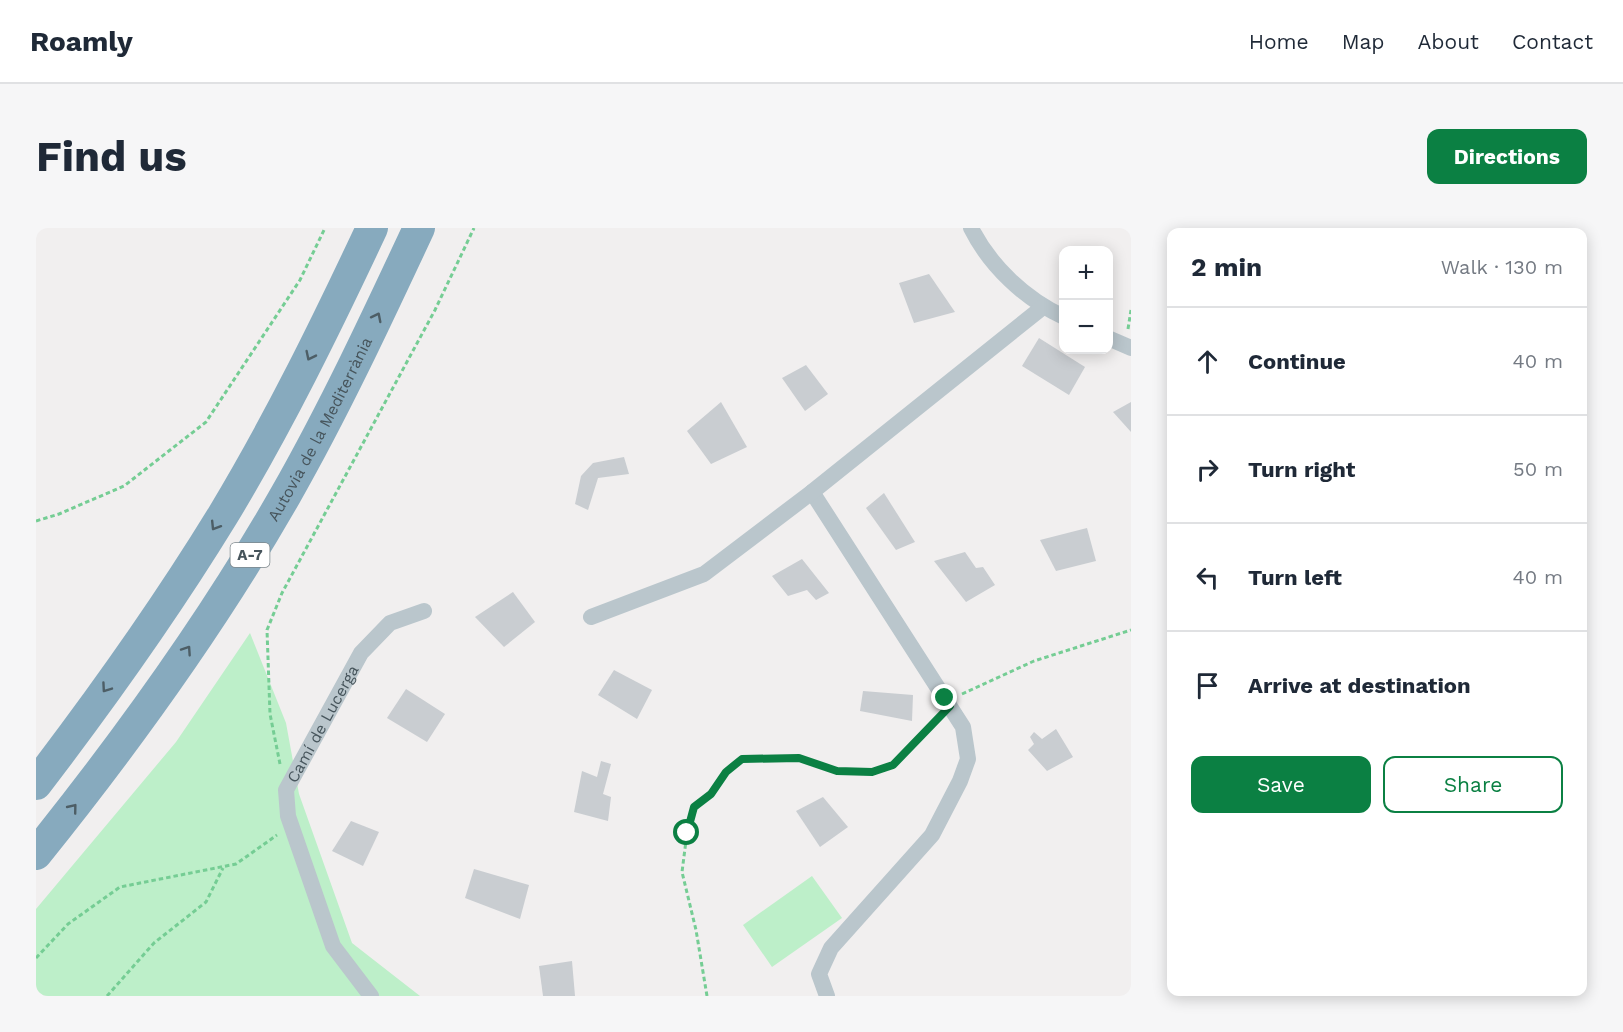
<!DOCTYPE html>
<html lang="en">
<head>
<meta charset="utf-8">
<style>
  body { margin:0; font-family:"Work Sans",sans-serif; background:#f6f6f7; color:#1f2937 }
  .controls { position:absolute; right:18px; top:18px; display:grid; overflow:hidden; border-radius:12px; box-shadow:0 3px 15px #0003 }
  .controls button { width:54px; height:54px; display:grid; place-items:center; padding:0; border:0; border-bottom:2px solid #e0e1e3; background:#fff; color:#1f2937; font:30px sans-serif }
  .stop { position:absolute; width:18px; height:18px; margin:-14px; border:4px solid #0b8043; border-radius:50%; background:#fff }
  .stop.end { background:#0b8043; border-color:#fff; box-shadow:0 2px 6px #0008 }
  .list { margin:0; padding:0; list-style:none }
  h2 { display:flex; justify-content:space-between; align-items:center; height:78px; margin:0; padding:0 24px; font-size:26px }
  h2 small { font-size:20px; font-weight:400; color:#747a83 }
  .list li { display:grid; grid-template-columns:39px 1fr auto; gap:18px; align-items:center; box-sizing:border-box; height:108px; padding:0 24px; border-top:2px solid #e0e1e3 }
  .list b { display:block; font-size:22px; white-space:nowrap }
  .list em { font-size:20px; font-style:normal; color:#747a83 }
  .actions { display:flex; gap:12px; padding:18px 24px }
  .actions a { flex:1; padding:14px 0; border:2px solid #0b8043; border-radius:12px; text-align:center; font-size:21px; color:#0b8043 }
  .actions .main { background:#0b8043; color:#fff }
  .icon { flex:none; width:33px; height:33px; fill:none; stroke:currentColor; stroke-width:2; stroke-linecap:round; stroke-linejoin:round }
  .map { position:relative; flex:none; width:1095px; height:768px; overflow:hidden; border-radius:12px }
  header { display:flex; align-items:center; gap:36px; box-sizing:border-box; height:84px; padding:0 30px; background:#fff; border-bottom:2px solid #e0e1e3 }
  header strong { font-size:28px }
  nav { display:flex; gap:33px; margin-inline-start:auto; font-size:21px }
  .intro { display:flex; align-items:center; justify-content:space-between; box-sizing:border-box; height:144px; padding:0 36px }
  h1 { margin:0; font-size:42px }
  .button { padding:15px 27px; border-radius:12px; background:#0b8043; color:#fff; font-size:21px; font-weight:700 }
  main { display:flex; gap:36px; padding:0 36px }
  aside { flex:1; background:#fff; border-radius:12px; box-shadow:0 3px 15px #0003 }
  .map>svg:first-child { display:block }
  .green { fill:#bdefc9 }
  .building { fill:#c9cdd1 }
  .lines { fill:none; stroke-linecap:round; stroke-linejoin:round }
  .path { stroke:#75cd94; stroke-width:3; stroke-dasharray:4.5 3; stroke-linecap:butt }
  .street { stroke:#bac6cc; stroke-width:16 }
  .highway { stroke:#87aabe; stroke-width:32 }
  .oneway { stroke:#4d5e66 }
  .route { stroke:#0b8043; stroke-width:8 }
  .labels { text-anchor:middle; stroke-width:5; stroke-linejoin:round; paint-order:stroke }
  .shield { fill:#fff; stroke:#7e888d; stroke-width:1.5 }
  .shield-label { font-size:15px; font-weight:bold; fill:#47555c }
  .street-label { font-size:16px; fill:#47555c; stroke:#fff }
</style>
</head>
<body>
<header>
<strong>Roamly</strong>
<nav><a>Home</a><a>Map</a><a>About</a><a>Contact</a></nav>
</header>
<div class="intro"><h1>Find us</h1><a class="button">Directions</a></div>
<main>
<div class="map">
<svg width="1095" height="768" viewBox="0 0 1095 768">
  <rect width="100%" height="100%" fill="#f1efef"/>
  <g class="green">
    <polygon points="214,405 250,495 263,566 316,715 384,768 0,768 0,681 140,514"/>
    <polygon points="776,648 806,690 736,739 707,697"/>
  </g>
  <g class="building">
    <polygon points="893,46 919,84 878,95 863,55"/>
    <polygon points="1003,110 1049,139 1033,167 986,138"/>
    <polygon points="770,137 792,166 769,183 746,150"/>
    <polygon points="685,174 711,219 675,236 651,203"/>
    <polygon points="1095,174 1095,204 1077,184"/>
    <polygon points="588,229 593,246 562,250 552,282 539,276 545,248 557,235"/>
    <polygon points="848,265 879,314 860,322 830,280"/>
    <polygon points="1051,300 1060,333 1020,343 1004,312"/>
    <polygon points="929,324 940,340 947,339 959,357 930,374 898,333"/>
    <polygon points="766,331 793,365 780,372 771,362 752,368 736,348"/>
    <polygon points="477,364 499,394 468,419 439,389"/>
    <polygon points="578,442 616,462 601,491 562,467"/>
    <polygon points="370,461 409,486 391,514 351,490"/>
    <polygon points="827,463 877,467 876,493 824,483"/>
    <polygon points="1020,501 1037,529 1011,543 992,522 998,516 994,509 998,504 1006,511"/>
    <polygon points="565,533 575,536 567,566 575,569 572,593 538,584 546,543 561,549"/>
    <polygon points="787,569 812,599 784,619 760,583"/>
    <polygon points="315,593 343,604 327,638 296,623"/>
    <polygon points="438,641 493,657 484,691 429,670"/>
    <polygon points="536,733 539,768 507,768 503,738"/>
  </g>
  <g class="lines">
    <g class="path">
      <polyline points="1092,101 1095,82"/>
      <polyline points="0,293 23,286 88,258 170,194 264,52 289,0"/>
      <polyline points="926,466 998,433 1095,402"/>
      <polyline points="244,536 234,486 231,402 246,365 399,82 438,0"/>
      <polyline points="0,730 32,696 84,659 200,636 241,607"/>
      <polyline points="71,768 118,715 170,674 187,640"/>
      <polyline points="671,768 660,702 646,644 651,605 658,579 675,566 690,544 706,531 763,530 801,543 836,544 857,537 902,489"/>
    </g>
    <g class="street">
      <path d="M 935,0 C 954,38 989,71 1028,89"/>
      <polyline points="1072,110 1095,120"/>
      <polyline points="776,264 927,499 932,531 924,553 896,607 795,720 783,746 791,768"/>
      <polyline points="555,389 668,346 776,264 1007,79"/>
      <path id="s1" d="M 335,768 L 297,718 L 252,588 L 250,562 L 325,425 L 354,395 L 388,383"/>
    </g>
    <g class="highway">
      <path d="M 0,556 C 66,470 130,380 187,287 C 243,194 290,98 336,0"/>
      <path id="s2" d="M 0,626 C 91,513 177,394 249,268 C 298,182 341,90 383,0"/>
    </g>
  </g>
  <defs><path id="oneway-chevron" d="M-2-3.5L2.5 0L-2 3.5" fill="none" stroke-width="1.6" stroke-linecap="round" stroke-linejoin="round" transform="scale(1.5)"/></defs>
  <g class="oneway">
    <use href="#oneway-chevron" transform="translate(341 89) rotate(-63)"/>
    <use href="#oneway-chevron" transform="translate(274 128) rotate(116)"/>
    <use href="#oneway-chevron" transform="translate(179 298) rotate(122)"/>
    <use href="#oneway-chevron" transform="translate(151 422) rotate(-56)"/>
    <use href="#oneway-chevron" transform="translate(70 460) rotate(125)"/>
    <use href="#oneway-chevron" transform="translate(37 580) rotate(-51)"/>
  </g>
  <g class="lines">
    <polyline class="route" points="651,605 658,579 675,566 690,544 706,531 763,530 801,543 836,544 857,537 914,478 909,470"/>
  </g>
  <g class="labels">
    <rect class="shield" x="194.5" y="315" width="39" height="24" rx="4.5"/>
    <g class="shield-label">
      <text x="214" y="332">A-7</text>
    </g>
    <g class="street-label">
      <text dy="6" stroke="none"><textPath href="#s2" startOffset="512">Autovia de la Mediterrània</textPath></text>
      <text dy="6" stroke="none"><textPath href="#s1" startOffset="302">Camí de Lucerga</textPath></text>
    </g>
  </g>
</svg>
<div class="controls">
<button>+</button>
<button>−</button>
</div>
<div class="stop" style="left:651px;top:605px"></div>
<div class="stop end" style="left:909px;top:470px"></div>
</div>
<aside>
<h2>2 min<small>Walk · 130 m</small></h2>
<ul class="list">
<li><svg class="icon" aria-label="ahead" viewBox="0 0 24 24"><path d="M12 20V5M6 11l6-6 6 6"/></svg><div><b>Continue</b></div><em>40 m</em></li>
<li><svg class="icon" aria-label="right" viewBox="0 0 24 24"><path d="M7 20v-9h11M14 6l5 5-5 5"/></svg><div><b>Turn right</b></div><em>50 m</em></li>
<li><svg class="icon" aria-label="left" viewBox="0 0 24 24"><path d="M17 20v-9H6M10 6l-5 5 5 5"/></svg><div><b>Turn left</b></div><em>40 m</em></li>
<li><svg class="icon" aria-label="arrive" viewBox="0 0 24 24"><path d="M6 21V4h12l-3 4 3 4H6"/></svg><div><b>Arrive at destination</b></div></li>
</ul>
<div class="actions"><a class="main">Save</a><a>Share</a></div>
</aside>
</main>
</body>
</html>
